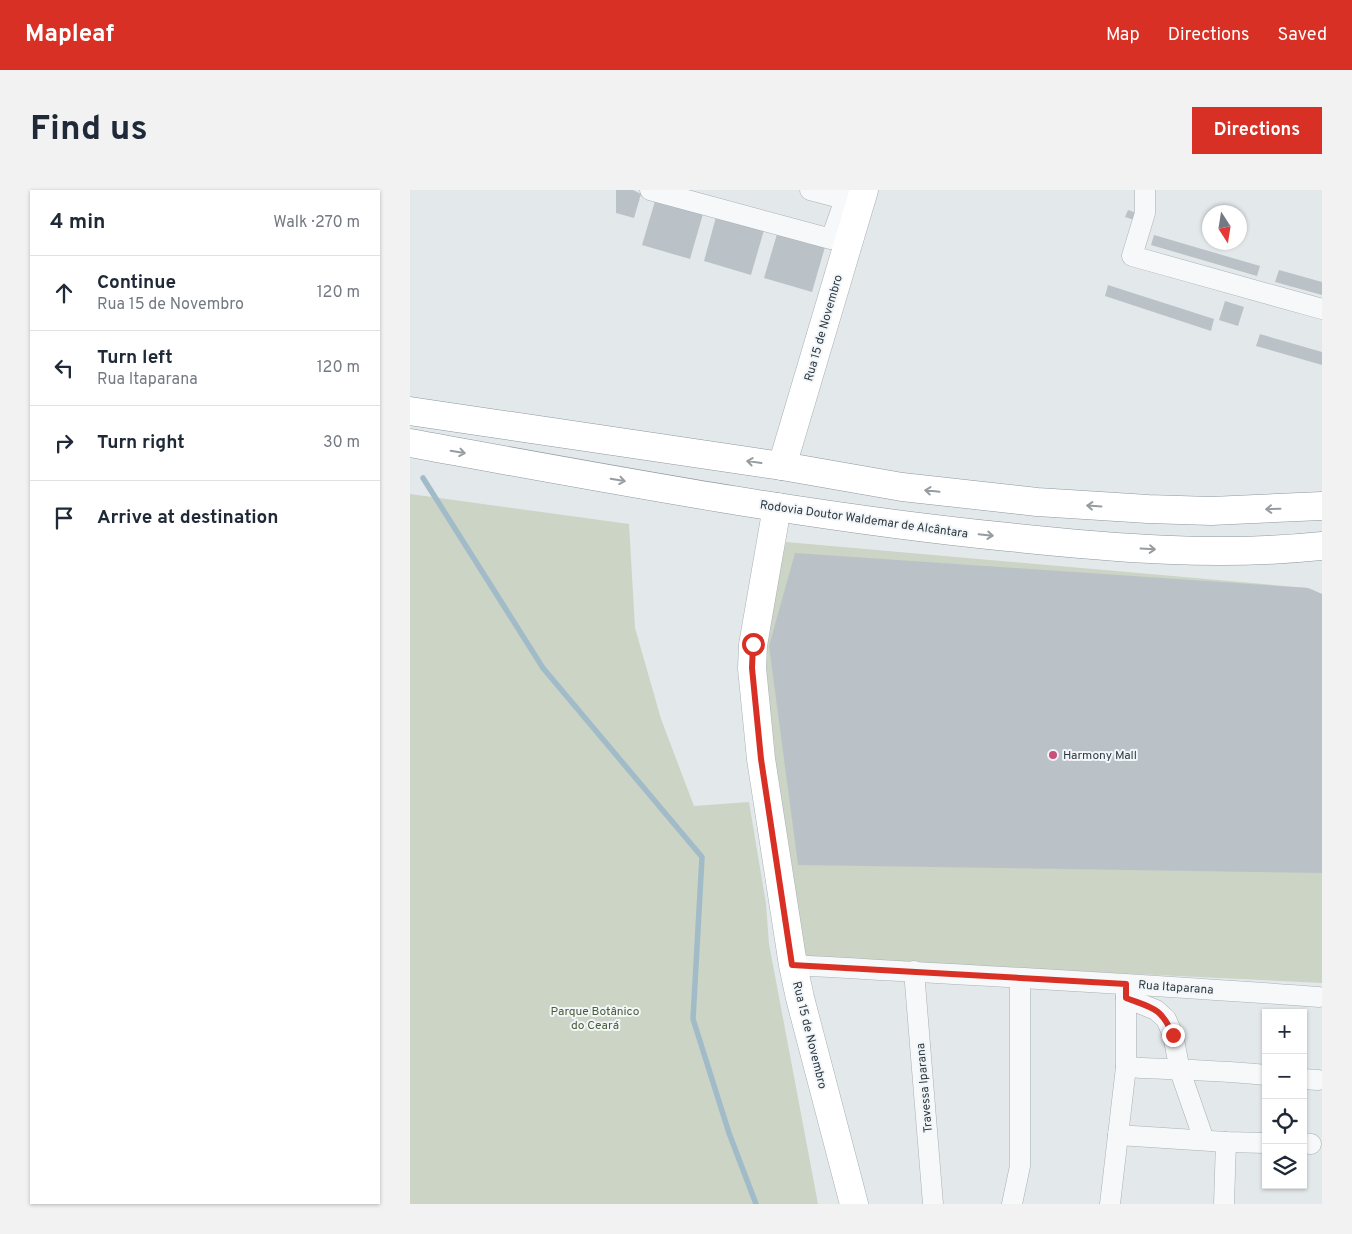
<!DOCTYPE html>
<html lang="en">
<head>
<meta charset="utf-8">
<style>
  body { margin:0; font-family:Overpass,sans-serif; background:#f2f2f3; color:#1f2937 }
  .controls { position:absolute; right:15px; bottom:15px; display:grid; overflow:hidden; border-radius:0px; box-shadow:0 1px 4px #0004 }
  .controls button { width:45px; height:45px; display:grid; place-items:center; padding:0; border:0; border-bottom:1px solid #e0e1e3; background:#fff; color:#1f2937; font:25px sans-serif }
  .compass { position:absolute; left:792px; top:15px; width:45px; height:45px; border-radius:50%; background:#fff; box-shadow:0 1px 4px #0004; rotate:168deg }
  .stop { position:absolute; width:15px; height:15px; margin:-11px; border:4px solid #d93025; border-radius:50%; background:#fff }
  .stop.end { background:#d93025; border-color:#fff; box-shadow:0 1px 5px #0008 }
  .list { margin:0; padding:0; list-style:none }
  h2 { display:flex; justify-content:space-between; align-items:center; height:65px; margin:0; padding:0 20px; font-size:21px }
  h2 small { font-size:16px; font-weight:400; color:#747a83 }
  .list li { display:grid; grid-template-columns:32px 1fr auto; gap:15px; align-items:center; box-sizing:border-box; height:75px; padding:0 20px; border-top:1px solid #e0e1e3 }
  .list b { display:block; font-size:19px; white-space:nowrap }
  .list p { margin:0; font-size:16px; white-space:nowrap; color:#747a83 }
  .list em { font-size:16px; font-style:normal; color:#747a83 }
  .icon { flex:none; width:28px; height:28px; fill:none; stroke:currentColor; stroke-width:2; stroke-linecap:round; stroke-linejoin:round }
  .map { position:relative; flex:none; width:912px; height:1014px; overflow:hidden; border-radius:0px }
  header { display:flex; align-items:center; gap:30px; box-sizing:border-box; height:70px; padding:0 25px; background:#d93025; color:#fff }
  header strong { font-size:24px }
  nav { display:flex; gap:28px; margin-inline-start:auto; font-size:18px }
  .intro { display:flex; align-items:center; justify-content:space-between; box-sizing:border-box; height:120px; padding:0 30px }
  h1 { margin:0; font-size:35px }
  .button { padding:12px 22px; border-radius:0px; background:#d93025; color:#fff; font-size:18px; font-weight:700 }
  main { display:flex; gap:30px; padding:0 30px }
  aside { flex:1; background:#fff; border-radius:0px; box-shadow:0 1px 4px #0004 }
  .map>svg:first-child { display:block }
  .green { fill:#ccd4c5 }
  .lines { fill:none; stroke-linecap:round; stroke-linejoin:round }
  .stream { stroke:#a1bcc8; stroke-width:5.5 }
  .building { fill:#bbc2c7 }
  .street-casing { stroke:#a8b0b5; stroke-width:21 }
  .secondary-casing { stroke:#a8b0b5; stroke-width:29 }
  .highway-casing { stroke:#8c98a1; stroke-width:29 }
  .street { stroke:#f6f8f9; stroke-width:20 }
  .secondary { stroke:#fff; stroke-width:28 }
  .highway { stroke:#fff; stroke-width:28 }
  .oneway { stroke:#969ca0 }
  .route { stroke:#d93025; stroke-width:6 }
  .poi-dot { fill:#c8507b; stroke:#f3f6f8; stroke-width:2 }
  .labels { text-anchor:middle; stroke-width:4; stroke-linejoin:round; paint-order:stroke }
  .street-label { font-size:12px; fill:#2c3942; stroke:#f3f6f8 }
  .poi-label { font-size:12px; fill:#2c3942; stroke:#f3f6f8; text-anchor:start }
  .park-label { font-size:12px; fill:#485d3a; stroke:#f3f6f8 }
</style>
</head>
<body>
<header>
<strong>Mapleaf</strong>
<nav><a>Map</a><a>Directions</a><a>Saved</a></nav>
</header>
<div class="intro"><h1>Find us</h1><a class="button">Directions</a></div>
<main>
<aside>
<h2>4 min<small>Walk · 270 m</small></h2>
<ul class="list">
<li><svg class="icon" aria-label="ahead" viewBox="0 0 24 24"><path d="M12 20V5M6 11l6-6 6 6"/></svg><div><b>Continue</b><p>Rua 15 de Novembro</p></div><em>120 m</em></li>
<li><svg class="icon" aria-label="left" viewBox="0 0 24 24"><path d="M17 20v-9H6M10 6l-5 5 5 5"/></svg><div><b>Turn left</b><p>Rua Itaparana</p></div><em>120 m</em></li>
<li><svg class="icon" aria-label="right" viewBox="0 0 24 24"><path d="M7 20v-9h11M14 6l5 5-5 5"/></svg><div><b>Turn right</b></div><em>30 m</em></li>
<li><svg class="icon" aria-label="arrive" viewBox="0 0 24 24"><path d="M6 21V4h12l-3 4 3 4H6"/></svg><div><b>Arrive at destination</b></div></li>
</ul>
</aside>
<div class="map">
<svg width="912" height="1014" viewBox="0 0 912 1014">
  <rect width="100%" height="100%" fill="#e3e8eb"/>
  <g class="green">
    <polygon points="0,304 219,334 225,438 251,529 284,616 339,612 356,714 359,754 408,1014 0,1014"/>
    <polygon points="376,352 898,398 912,404 912,793 394,768 349,464"/>
  </g>
  <g class="lines">
    <polyline class="stream" points="13,288 133,478 292,667 283,829 319,943 346,1014"/>
  </g>
  <g class="building">
    <polygon points="206,0 223,0 231,4 224,28 206,23"/>
    <polygon points="245,11 293,24 280,69 232,55"/>
    <polygon points="718,20 727,23 724,30 715,27"/>
    <polygon points="306,27 354,40 341,85 294,71"/>
    <polygon points="367,44 415,57 402,102 354,88"/>
    <polygon points="744,45 850,76 847,86 741,55"/>
    <polygon points="869,80 912,92 912,105 865,92"/>
    <polygon points="698,95 804,129 801,141 695,106"/>
    <polygon points="815,111 834,117 828,136 809,130"/>
    <polygon points="850,144 912,162 912,175 846,156"/>
    <polygon points="385,363 898,398 912,404 912,683 388,675 359,456"/>
  </g>
  <g class="lines">
    <g class="street-casing">
      <g id="street">
        <polyline points="240,0 421,49 435,9"/>
        <polyline points="400,0 446,12"/>
        <polyline points="735,0 735,23 722,66 912,119"/>
        <path d="M 383,775 C 558,785 734,794 909,807"/>
        <polyline points="504,781 523,1014"/>
        <polyline points="716,808 746,820 756,829 763,845 770,881 794,950"/>
        <path d="M 716,877 C 762,880 809,880 856,885"/>
        <polyline points="893,889 908,890"/>
        <polyline points="708,945 816,952 856,953"/>
        <polyline points="893,953 901,954"/>
        <polyline points="602,1014 610,976 610,789"/>
        <polyline points="700,1014 716,877 716,794"/>
        <polyline points="814,1014 816,952"/>
      </g>
    </g>
    <g class="secondary-casing">
      <g id="secondary">
        <polyline points="372,276 454,0"/>
        <polyline points="367,317 343,455 342,478 351,569 383,775 390,808 444,1014"/>
      </g>
    </g>
    <g class="highway-casing">
      <g id="highway">
        <polyline points="0,221 372,276 492,297 627,312 738,319 801,321 912,316"/>
        <path d="M 0,253 C 198,289 397,327 598,347 C 702,358 808,367 912,356"/>
      </g>
    </g>
    <use href="#street" class="street"/>
    <use href="#secondary" class="secondary"/>
    <use href="#highway" class="highway"/>
  </g>
  <defs><path id="oneway-shaft" d="M-6 0H5M1.5-3L5.5 0L1.5 3" fill="none" stroke-width="1.6" stroke-linecap="round" stroke-linejoin="round" transform="scale(1.25)"/></defs>
  <g class="oneway">
    <use href="#oneway-shaft" transform="translate(48 262) rotate(10)"/>
    <use href="#oneway-shaft" transform="translate(344 272) rotate(-172)"/>
    <use href="#oneway-shaft" transform="translate(208 290) rotate(10)"/>
    <use href="#oneway-shaft" transform="translate(522 301) rotate(-174)"/>
    <use href="#oneway-shaft" transform="translate(684 316) rotate(-176)"/>
    <use href="#oneway-shaft" transform="translate(863 319) rotate(178)"/>
    <use href="#oneway-shaft" transform="translate(576 345) rotate(6)"/>
    <use href="#oneway-shaft" transform="translate(738 359) rotate(3)"/>
  </g>
  <g class="lines">
    <path class="route" d="M 343,454 L 342,478 L 351,569 L 382,775 L 716,794 L 716,808 C 742,818 751,817 763,845"/>
  </g>
  <circle class="poi-dot" cx="643" cy="565" r="5"/>
  <g class="labels">
    <g class="street-label">
      <text transform="translate(413 138) rotate(-74)" y="4">Rua 15 de Novembro</text>
      <text transform="translate(454 329) rotate(8)" y="4">Rodovia Doutor Waldemar de Alcântara</text>
      <text transform="translate(766 797) rotate(4)" y="4">Rua Itaparana</text>
      <text transform="translate(400 845) rotate(76)" y="4">Rua 15 de Novembro</text>
      <text transform="translate(514 898) rotate(-95)" y="4">Travessa Iparana</text>
    </g>
    <g class="poi-label">
      <text x="653" y="569">Harmony Mall</text>
    </g>
    <g class="park-label">
      <text x="185" y="825">Parque Botânico<tspan x="185" dy="14">do Ceará</tspan></text>
    </g>
  </g>
</svg>
<div class="controls">
<button>+</button>
<button>−</button>
<button><svg class="icon" aria-label="locate" viewBox="0 0 24 24"><circle cx="12" cy="12" r="6"/><path d="M12 2v4M12 18v4M2 12h4M18 12h4"/></svg></button>
<button><svg class="icon" aria-label="layers" viewBox="0 0 24 24"><path d="M12 4l9 5-9 5-9-5zM3 14l9 5 9-5"/></svg></button>
</div>
<svg class="compass" viewBox="-18 -18 36 36"><path d="M0-13l5 13h-10z" fill="#e53935"/><path d="M0 13l5-13h-10z" fill="#747a83"/></svg>
<div class="stop" style="left:343px;top:454px"></div>
<div class="stop end" style="left:763px;top:845px"></div>
</div>
</main>
</body>
</html>
